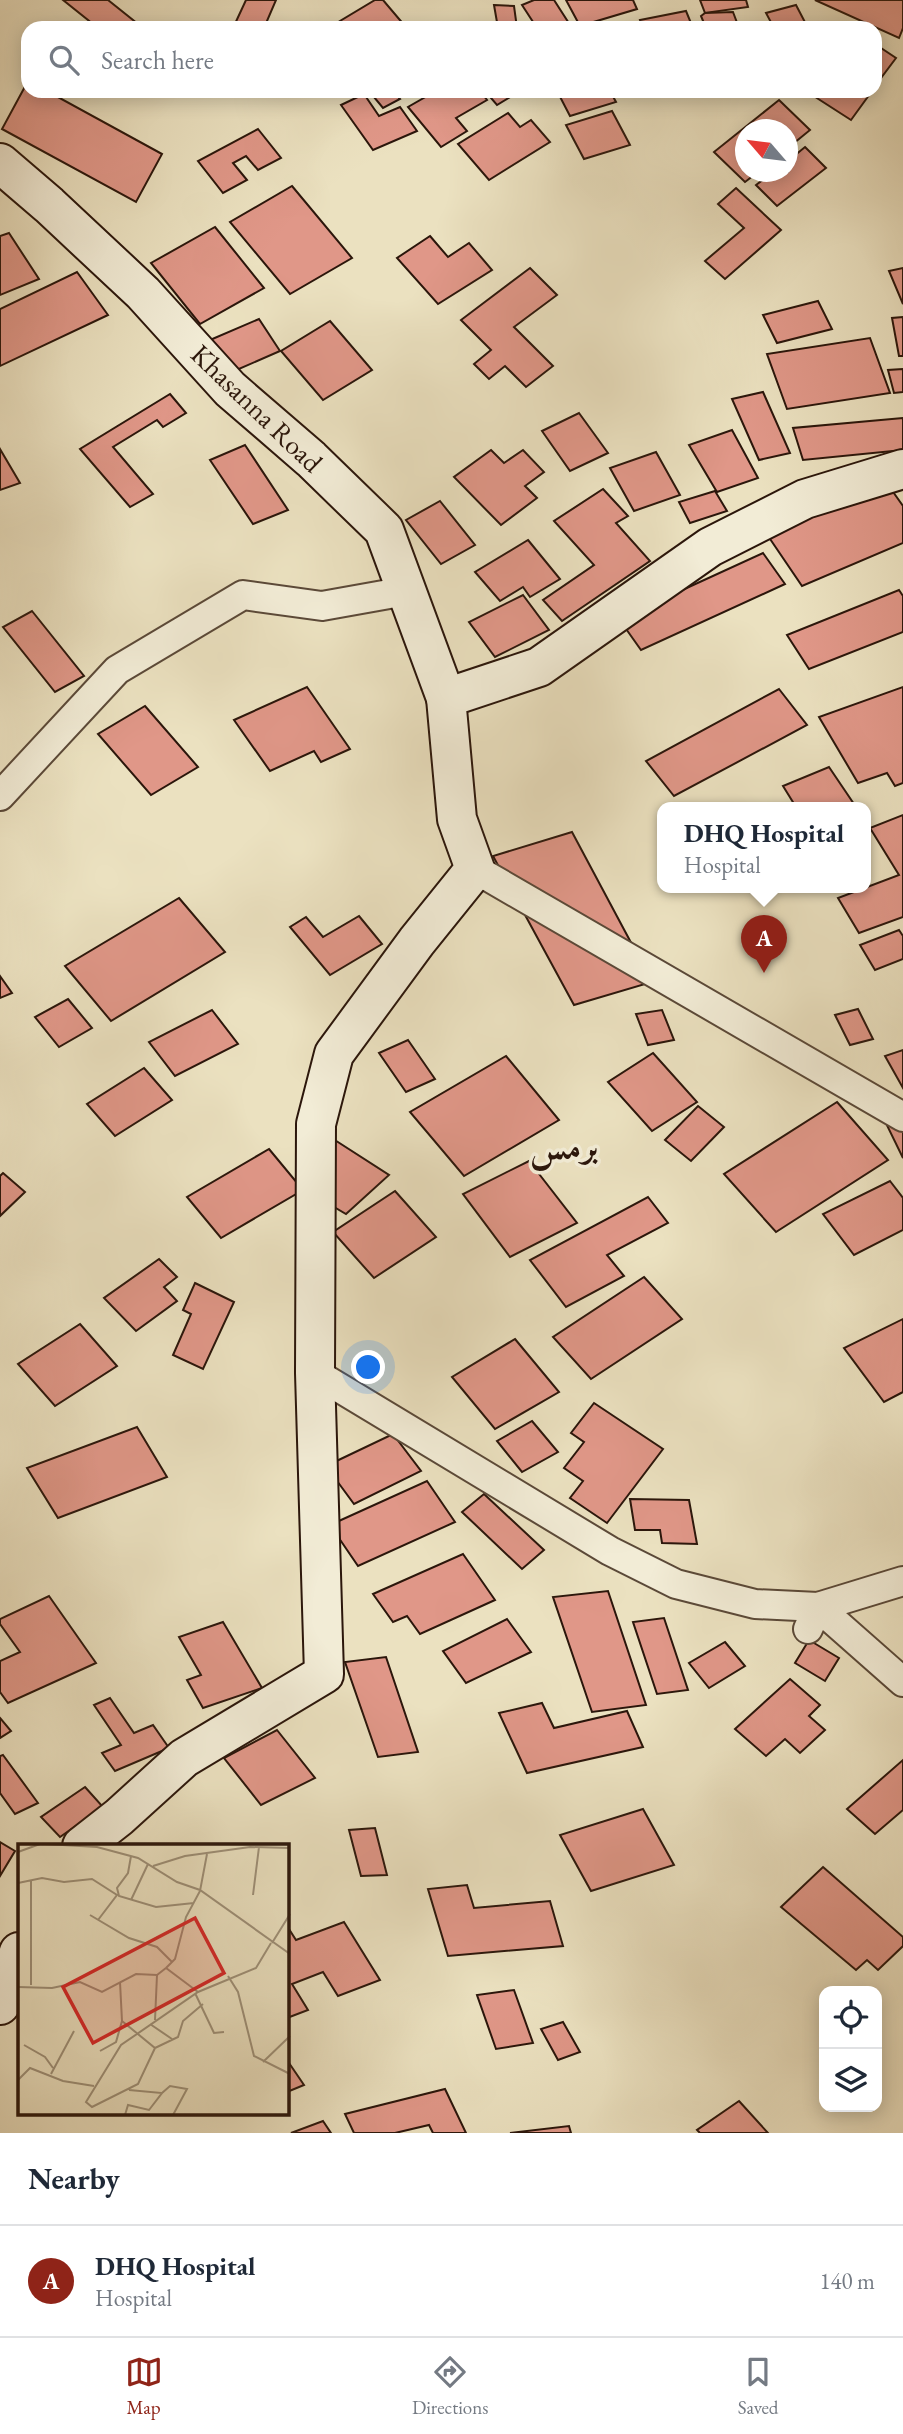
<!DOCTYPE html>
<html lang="en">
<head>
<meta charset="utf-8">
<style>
  body { margin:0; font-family:"EB Garamond",Amiri,serif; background:#f6f6f7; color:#1f2937 }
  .controls { position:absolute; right:21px; bottom:21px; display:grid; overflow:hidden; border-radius:14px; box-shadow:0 4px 18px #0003 }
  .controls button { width:63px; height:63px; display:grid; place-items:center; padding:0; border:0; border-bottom:2px solid #e0e1e3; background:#fff; color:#1f2937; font:35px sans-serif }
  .compass { position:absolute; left:735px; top:119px; width:63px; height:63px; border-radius:50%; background:#fff; box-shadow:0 4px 18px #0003; rotate:298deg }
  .you { position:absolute; left:369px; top:1368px; width:24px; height:24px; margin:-18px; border:5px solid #fff; border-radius:50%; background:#1a73e8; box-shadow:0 0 0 10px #1a73e833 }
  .badge { display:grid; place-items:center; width:46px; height:46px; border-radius:50%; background:#8f2418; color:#fff; font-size:23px; font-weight:700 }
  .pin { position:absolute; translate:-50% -58px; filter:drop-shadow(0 2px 4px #0008) }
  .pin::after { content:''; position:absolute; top:37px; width:24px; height:21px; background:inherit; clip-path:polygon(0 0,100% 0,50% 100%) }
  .popup { position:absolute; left:657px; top:802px; width:214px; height:91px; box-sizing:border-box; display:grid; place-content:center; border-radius:14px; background:#fff; filter:drop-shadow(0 2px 5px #0005); font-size:23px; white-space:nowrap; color:#747a83 }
  .popup b { font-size:26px; color:#1f2937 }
  .popup::after { content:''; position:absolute; left:50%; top:100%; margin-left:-14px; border:14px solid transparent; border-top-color:#fff }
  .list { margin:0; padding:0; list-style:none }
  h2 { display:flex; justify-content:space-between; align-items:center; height:91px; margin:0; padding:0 28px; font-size:30px }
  h2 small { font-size:23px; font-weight:400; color:#747a83 }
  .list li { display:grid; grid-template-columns:46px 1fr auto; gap:21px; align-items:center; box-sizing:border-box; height:112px; padding:0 28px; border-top:2px solid #e0e1e3 }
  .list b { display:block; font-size:26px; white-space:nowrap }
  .list p { margin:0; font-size:23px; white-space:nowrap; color:#747a83 }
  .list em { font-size:23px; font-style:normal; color:#747a83 }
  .icon { flex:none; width:38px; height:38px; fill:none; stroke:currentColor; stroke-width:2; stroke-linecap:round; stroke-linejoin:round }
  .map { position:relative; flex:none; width:903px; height:2133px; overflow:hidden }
  .search { position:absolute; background:#fff; box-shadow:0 4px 18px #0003; left:21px; right:21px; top:21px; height:77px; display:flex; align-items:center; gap:18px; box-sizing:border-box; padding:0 24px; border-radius:21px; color:#747a83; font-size:26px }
  .sheet { height:203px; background:#fff }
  nav { display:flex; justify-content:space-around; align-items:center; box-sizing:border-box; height:98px; border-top:2px solid #e0e1e3; background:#fff; font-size:19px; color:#747a83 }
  nav a { display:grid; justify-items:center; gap:4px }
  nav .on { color:#8f2418 }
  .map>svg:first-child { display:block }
  .building { fill:#e09788; stroke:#2b160b; stroke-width:2 }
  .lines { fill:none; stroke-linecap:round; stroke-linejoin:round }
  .street-casing { stroke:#5b4938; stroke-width:32 }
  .secondary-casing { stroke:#2b160b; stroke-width:42 }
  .street { stroke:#f2ecd6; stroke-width:28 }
  .secondary { stroke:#f2ecd6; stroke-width:38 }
  .labels { text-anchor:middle; stroke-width:7; stroke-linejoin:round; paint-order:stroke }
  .street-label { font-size:28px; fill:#2b160b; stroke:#f2ecd6 }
  .district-label { font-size:35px; font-weight:bold; fill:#2b160b; stroke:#f2ecd6 }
  .inset-road { fill:none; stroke:#9e9078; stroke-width:2 }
  .view { fill:#d62828; fill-opacity:0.15; stroke:#d62828; stroke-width:3.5 }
  .inset-edge { fill:none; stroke:#2b160b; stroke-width:3.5 }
</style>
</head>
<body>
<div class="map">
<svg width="903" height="2133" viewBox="0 0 903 2133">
  <rect width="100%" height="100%" fill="#ebe1c0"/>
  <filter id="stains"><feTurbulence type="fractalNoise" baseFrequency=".00286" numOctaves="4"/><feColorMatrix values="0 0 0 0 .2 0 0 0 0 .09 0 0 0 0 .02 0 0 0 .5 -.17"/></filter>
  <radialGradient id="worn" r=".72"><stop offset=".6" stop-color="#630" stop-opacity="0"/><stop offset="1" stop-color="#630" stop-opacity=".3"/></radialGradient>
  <g class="building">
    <polygon points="63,0 108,0 143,28 98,28"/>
    <polygon points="246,0 276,0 264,28 233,28"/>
    <polygon points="375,0 383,0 405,26 401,28 330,27"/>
    <polygon points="534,0 554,0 572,28 537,28 522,5"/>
    <polygon points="566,0 633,0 637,9 580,26"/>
    <polygon points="700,0 746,0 748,7 705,13"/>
    <polygon points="815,0 903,0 903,28 899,38"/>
    <polygon points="494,5 514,6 517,28 498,28"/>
    <polygon points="796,5 808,28 774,28 766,13"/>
    <polygon points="686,11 693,28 643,28 640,20"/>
    <polygon points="733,12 739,28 706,28 701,16 705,13"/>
    <polygon points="875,44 896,58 875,86"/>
    <polygon points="28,81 28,91 47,91 162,154 136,202 2,129"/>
    <polygon points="369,91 393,91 400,99 383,108"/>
    <polygon points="436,91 480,91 487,100 456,118 467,131 441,147 408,107"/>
    <polygon points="485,91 520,91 497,105"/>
    <polygon points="557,91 610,91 616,102 570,116"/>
    <polygon points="806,91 872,91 851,120"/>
    <polygon points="364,94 379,116 400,107 417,131 373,150 341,105"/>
    <polygon points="779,100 810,130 788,148 788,130 746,130 746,172 758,172 745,182 714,152"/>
    <polygon points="612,111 630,145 584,159 566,125"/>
    <polygon points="508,113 520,127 531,120 550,142 489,180 458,144"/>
    <polygon points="258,129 281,158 258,170 246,156 233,163 247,180 223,193 198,161"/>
    <polygon points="805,147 826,168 777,206 756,185 773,172 788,172 788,161"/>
    <polygon points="292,186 352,258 290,294 230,222"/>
    <polygon points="736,188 781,230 725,279 705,261 744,228 718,204"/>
    <polygon points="215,227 264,288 200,324 151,263"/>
    <polygon points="9,233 39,279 0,295 0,236"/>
    <polygon points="430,236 448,257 469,243 492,270 438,304 397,258"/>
    <polygon points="530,268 557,295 514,327 553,366 526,387 505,366 489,379 474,364 491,350 461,320"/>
    <polygon points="903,268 903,304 889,271"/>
    <polygon points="77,272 108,315 0,366 0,309"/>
    <polygon points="818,301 832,329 777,343 763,315"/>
    <polygon points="903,317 903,356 899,356 892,318"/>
    <polygon points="259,319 280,351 232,372 210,340"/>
    <polygon points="330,321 372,370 323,400 281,351"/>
    <polygon points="870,338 890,393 787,409 767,354"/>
    <polygon points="903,369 903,392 894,393 888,370"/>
    <polygon points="763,392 790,453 759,460 732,399"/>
    <polygon points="170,394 186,413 163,427 157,420 113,447 153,494 130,507 80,449"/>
    <polygon points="579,413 608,453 570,471 542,431"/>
    <polygon points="903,418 903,450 803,460 793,428"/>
    <polygon points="732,430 758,478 717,492 689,445"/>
    <polygon points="245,445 288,510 253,524 210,460"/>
    <polygon points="0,449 20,483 0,490"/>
    <polygon points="491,450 504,463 523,450 544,472 525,486 537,498 501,525 454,477"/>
    <polygon points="656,452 680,495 634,511 610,468"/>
    <polygon points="886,482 903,506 903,543 802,586 766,533"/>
    <polygon points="603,489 628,516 616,523 650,561 562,621 543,600 594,565 554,521"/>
    <polygon points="715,491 727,511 690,523 679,502"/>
    <polygon points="440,501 475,545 441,564 406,520"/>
    <polygon points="528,540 560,579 530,597 523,587 500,601 475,572"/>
    <polygon points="763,553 785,584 641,650 619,619"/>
    <polygon points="899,590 903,596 903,632 809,669 787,635"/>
    <polygon points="523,595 549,630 495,657 469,622"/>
    <polygon points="32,611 84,676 55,692 3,627"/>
    <polygon points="307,687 350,749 321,762 314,751 270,771 234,720"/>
    <polygon points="903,687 903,783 895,786 887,773 858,783 819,717"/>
    <polygon points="779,689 807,725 674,796 646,761"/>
    <polygon points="145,706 198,767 151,795 98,734"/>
    <polygon points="829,767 856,807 796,807 783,786"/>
    <polygon points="903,815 903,917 859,933 838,898 899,875 870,828"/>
    <polygon points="572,832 652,982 574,1005 493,856"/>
    <polygon points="179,898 225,952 111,1021 65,966"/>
    <polygon points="359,916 382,944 330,975 290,927 306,917 323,937"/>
    <polygon points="899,930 903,936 903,959 875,970 860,945"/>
    <polygon points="0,976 12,993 0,998"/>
    <polygon points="68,999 92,1028 59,1047 35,1017"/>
    <polygon points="858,1009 873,1039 850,1045 835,1015"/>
    <polygon points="212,1010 238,1044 175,1076 149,1042"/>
    <polygon points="662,1010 674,1040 648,1045 636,1014"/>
    <polygon points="408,1040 435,1079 406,1092 379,1053"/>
    <polygon points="903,1050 903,1088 885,1056"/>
    <polygon points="653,1053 697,1102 652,1131 608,1082"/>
    <polygon points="506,1056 559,1120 464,1176 410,1112"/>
    <polygon points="144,1068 172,1100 115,1136 87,1104"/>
    <polygon points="837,1102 888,1160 776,1232 724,1174"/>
    <polygon points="903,1105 903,1158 880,1111"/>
    <polygon points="698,1106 724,1127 691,1161 665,1140"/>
    <polygon points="327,1135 389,1175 346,1214 324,1201"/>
    <polygon points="269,1149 303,1190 221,1238 187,1197"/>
    <polygon points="529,1161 577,1223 510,1257 463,1194"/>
    <polygon points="3,1173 25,1192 0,1216 0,1176"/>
    <polygon points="890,1181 903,1198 903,1230 854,1255 823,1214"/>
    <polygon points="395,1191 436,1237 374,1278 333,1232"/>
    <polygon points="648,1197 668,1223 607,1255 624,1276 566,1307 530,1260"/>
    <polygon points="159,1259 177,1277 164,1287 177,1301 136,1331 104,1298"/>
    <polygon points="644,1277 682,1319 591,1379 553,1337"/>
    <polygon points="195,1283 234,1302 203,1369 173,1355 191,1314 183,1310"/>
    <polygon points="903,1319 903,1392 884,1402 844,1348"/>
    <polygon points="80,1324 117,1366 55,1406 18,1364"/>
    <polygon points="515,1339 559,1392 495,1429 452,1377"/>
    <polygon points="594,1403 663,1449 607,1523 570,1498 583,1481 564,1468 584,1442 571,1433"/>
    <polygon points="532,1421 558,1452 522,1472 497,1441"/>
    <polygon points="137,1427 167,1477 58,1518 27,1468"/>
    <polygon points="393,1434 421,1471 354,1504 326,1466"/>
    <polygon points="427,1481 455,1522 358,1566 330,1525"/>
    <polygon points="484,1494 544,1550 522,1569 462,1512"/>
    <polygon points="630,1499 689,1500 697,1544 662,1543 660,1530 635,1530"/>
    <polygon points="463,1554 495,1600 420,1634 407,1616 393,1622 373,1594"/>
    <polygon points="608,1591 646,1705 592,1712 553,1597"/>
    <polygon points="49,1596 96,1663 8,1703 0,1692 0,1661 20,1652 0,1624 0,1619"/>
    <polygon points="664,1618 688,1690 657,1694 633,1622"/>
    <polygon points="507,1619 531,1652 466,1683 443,1651"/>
    <polygon points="223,1622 262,1688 203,1708 187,1680 201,1675 179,1637"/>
    <polygon points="809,1640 839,1658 825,1681 795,1663"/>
    <polygon points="725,1642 745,1666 709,1688 689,1663"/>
    <polygon points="386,1657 418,1752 378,1757 345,1662"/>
    <polygon points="790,1679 820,1705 809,1716 825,1730 800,1753 785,1739 766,1756 735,1729"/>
    <polygon points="110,1698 134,1733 153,1725 169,1748 115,1771 102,1753 121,1745 94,1705"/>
    <polygon points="542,1703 554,1728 627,1711 643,1747 527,1773 499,1713"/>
    <polygon points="0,1718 11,1731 0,1738"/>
    <polygon points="277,1730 315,1778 261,1805 224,1758"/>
    <polygon points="3,1755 38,1803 15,1814 0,1793 0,1756"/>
    <polygon points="903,1760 903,1810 875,1834 847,1809"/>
    <polygon points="85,1787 103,1807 60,1837 41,1817"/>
    <polygon points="643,1809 674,1865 591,1891 560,1835"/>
    <polygon points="375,1828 387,1875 361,1876 349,1830"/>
    <polygon points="0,1842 15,1851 0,1876"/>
    <polygon points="823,1867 903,1937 903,1946 878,1970 867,1960 856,1970 781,1907"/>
    <polygon points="467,1885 474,1908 550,1901 563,1946 448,1956 428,1889"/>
    <polygon points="344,1922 380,1980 338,1996 323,1972 292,1984 308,2010 287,2018 287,1926 296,1940"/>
    <polygon points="514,1990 533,2043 496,2049 477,1995"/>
    <polygon points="563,2022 580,2052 558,2060 541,2029"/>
    <polygon points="287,2060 304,2085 287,2092"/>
    <polygon points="445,2089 466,2133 433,2133 429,2125 395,2133 354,2133 345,2114"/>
    <polygon points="739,2101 768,2133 700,2133 697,2130"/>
    <polygon points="323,2121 331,2133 291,2133"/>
    <polygon points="569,2126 571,2133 510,2133"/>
  </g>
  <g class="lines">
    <g class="street-casing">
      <g id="street">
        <polyline points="0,796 117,670 243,595 322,606 406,591"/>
        <polyline points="475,869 903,1117"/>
        <polyline points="315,1373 610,1551 676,1584 755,1604 818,1607 903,1581"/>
        <polyline points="808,1629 818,1607 903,1682"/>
      </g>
    </g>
    <g class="secondary-casing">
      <g id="secondary">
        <polyline points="0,163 49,205 143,293 230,389 311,459 384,530 446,698"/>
        <polyline points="82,1846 119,1817 184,1758 324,1674 315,1373 316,1124 334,1054 417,941 475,869 457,819 446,698 539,667 710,547 805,499 903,469"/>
        <polyline points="0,2005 19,1952"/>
      </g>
    </g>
    <use href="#street" class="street"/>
    <use href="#secondary" class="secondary"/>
  </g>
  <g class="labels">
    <g class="street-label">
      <text transform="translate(257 408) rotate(44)" y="10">Khasanna Road</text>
    </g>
    <g class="district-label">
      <text x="564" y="1158">برمس</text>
    </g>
  </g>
  <g transform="translate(18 1844)">
    <rect width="271" height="271" fill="#ebe1c0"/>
    <path class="inset-road" d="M 27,0 L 79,3 L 120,14 L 159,38 L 182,46 L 272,110M 0,8 L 22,0M 113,12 L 110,29 L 99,44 L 101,52 L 138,63 L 176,59M 135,22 L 167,12 L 232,3 L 272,4M 13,37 L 13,141M 0,39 L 24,34 L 46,38 L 74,35 L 99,51 L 80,76M 235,51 L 241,3M 113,56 L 130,20M 72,71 L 111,94 L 139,103 L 154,118M 254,99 L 272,70M 148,124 L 157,115 L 168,73 L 182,47 L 189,10M 210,132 L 220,148 L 236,212 L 272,230M 102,138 L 104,177 L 137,204 L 160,193 L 165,177 L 185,160M 0,143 L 34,144 L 62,138 L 84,148 L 118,130 L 139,131 L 148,124 L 180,148M 177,149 L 196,189 L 206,188M 137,176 L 139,131M 132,180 L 154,195M 6,201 L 27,213 L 35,224M 137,204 L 120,240 L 74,263 L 68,258 L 103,201 L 180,148 L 238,124 L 253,99M 82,207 L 98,198 L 104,177M 245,218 L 272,192M 33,230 L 56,187M 0,236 L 12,224 L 45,237 L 76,242M 144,249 L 152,242 L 169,245 L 155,271M 107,271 L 110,261 L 131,266 L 144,249 L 111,246"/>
    <path class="view" d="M 177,74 L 206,129 L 75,199 L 45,143 Z"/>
    <rect width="271" height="271" class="inset-edge"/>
  </g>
  <rect width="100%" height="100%" filter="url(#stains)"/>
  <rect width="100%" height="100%" fill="url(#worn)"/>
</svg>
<div class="controls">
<button><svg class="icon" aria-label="locate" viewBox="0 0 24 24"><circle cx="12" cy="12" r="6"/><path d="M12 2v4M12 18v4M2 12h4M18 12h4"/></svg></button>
<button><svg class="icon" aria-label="layers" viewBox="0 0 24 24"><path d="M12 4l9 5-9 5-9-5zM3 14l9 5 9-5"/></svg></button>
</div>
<svg class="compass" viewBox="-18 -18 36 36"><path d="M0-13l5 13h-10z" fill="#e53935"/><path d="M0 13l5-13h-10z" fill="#747a83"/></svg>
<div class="you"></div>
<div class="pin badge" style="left:764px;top:973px">A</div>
<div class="popup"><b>DHQ Hospital</b>Hospital</div>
<div class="search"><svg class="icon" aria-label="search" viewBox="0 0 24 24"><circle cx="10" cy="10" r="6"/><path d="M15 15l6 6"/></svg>Search here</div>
</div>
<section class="sheet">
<h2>Nearby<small></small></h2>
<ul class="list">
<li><span class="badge">A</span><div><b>DHQ Hospital</b><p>Hospital</p></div><em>140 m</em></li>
</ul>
</section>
<nav>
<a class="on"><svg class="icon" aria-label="map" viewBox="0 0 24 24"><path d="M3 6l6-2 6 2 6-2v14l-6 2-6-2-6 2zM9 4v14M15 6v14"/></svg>Map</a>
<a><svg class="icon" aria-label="directions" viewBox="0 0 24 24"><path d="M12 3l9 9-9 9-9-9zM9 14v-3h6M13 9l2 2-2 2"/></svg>Directions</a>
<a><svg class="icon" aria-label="saved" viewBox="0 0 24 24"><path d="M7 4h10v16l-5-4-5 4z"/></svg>Saved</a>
</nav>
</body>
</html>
